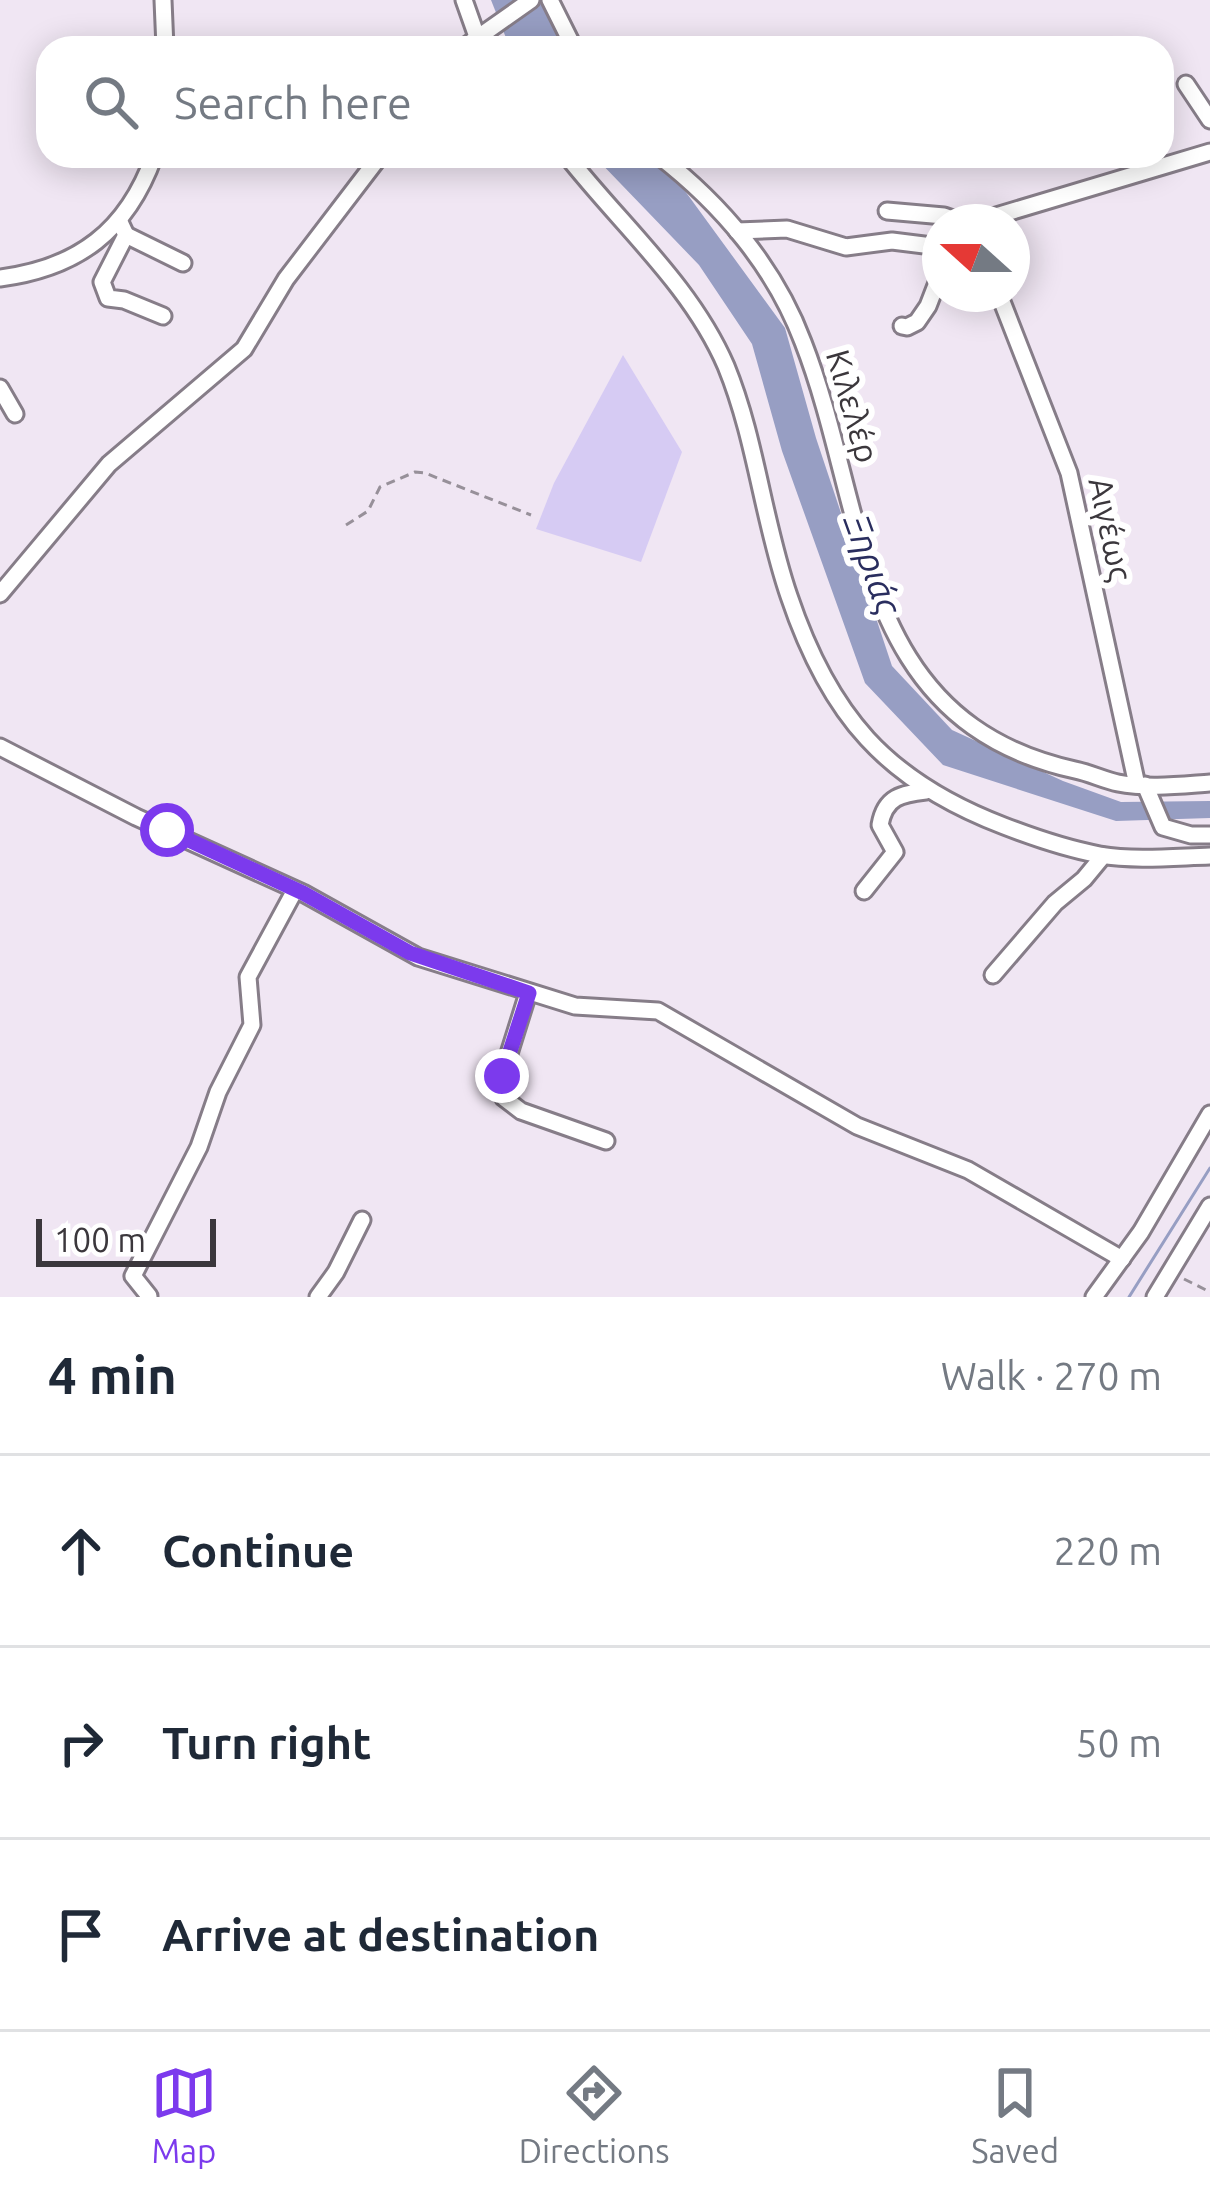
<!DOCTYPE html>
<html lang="en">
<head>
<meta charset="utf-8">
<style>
  body { margin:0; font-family:Ubuntu,sans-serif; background:#f2f2f3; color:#1f2937 }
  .compass { position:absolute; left:922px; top:204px; width:108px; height:108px; border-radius:50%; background:#fff; box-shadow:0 6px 30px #0003; rotate:291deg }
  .scale { position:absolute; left:36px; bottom:30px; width:180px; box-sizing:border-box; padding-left:12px; border:6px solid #3b373c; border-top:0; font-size:33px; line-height:42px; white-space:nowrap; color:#3b373c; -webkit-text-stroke:9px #fff; paint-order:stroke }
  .stop { position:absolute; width:36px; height:36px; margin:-27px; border:9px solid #7c3aed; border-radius:50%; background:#fff }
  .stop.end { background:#7c3aed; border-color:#fff; box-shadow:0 3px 12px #0008 }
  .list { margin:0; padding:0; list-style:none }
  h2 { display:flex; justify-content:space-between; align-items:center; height:156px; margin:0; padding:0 48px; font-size:51px }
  h2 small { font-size:39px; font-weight:400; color:#747a83 }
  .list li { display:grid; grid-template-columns:78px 1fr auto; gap:36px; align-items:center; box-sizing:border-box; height:192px; padding:0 48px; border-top:3px solid #e0e1e3 }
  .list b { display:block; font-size:45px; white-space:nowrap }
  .list em { font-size:39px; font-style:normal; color:#747a83 }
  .icon { flex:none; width:66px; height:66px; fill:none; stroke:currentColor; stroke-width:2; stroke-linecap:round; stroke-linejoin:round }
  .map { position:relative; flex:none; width:1210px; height:1297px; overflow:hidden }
  .search { position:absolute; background:#fff; box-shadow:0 6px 30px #0003; left:36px; right:36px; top:36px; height:132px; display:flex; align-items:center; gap:30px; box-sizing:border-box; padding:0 42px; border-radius:36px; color:#747a83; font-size:45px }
  .sheet { height:732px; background:#fff }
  nav { display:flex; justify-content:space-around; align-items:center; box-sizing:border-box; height:168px; border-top:3px solid #e0e1e3; background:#fff; font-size:33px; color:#747a83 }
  nav a { display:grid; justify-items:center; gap:6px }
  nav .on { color:#7c3aed }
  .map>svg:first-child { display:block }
  .water { fill:#979ec3 }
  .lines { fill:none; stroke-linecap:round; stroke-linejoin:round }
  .stream { stroke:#979ec3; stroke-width:3 }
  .building { fill:#d6cbf3 }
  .minor-casing { stroke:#867d88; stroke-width:21 }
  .path { stroke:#979099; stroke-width:3; stroke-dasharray:9 6; stroke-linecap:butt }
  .minor { stroke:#fff; stroke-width:15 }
  .route { stroke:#7c3aed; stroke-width:15 }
  .labels { text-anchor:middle; stroke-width:12; stroke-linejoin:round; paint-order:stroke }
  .street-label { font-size:33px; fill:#3b373c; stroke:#fff }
  .water-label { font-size:36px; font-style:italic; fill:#292d5e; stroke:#fff }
</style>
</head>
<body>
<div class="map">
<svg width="1210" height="1297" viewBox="0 0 1210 1297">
  <rect width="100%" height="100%" fill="#f0e6f3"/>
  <g class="water">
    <polygon points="491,0 539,0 564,48 510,48"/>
    <polygon points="594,156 646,156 685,191 785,328 816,438 892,666 952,730 1063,781 1121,802 1210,801 1210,818 1116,821 943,765 865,683 782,451 752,344 699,265"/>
  </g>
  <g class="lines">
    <polyline class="stream" points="1129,1297 1210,1168"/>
  </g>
  <polygon class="building" points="623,355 682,452 641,562 536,529 554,483"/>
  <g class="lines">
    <g class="minor-casing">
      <g id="minor">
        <polyline points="163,0 165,48"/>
        <polyline points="464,0 481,48"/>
        <polyline points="550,0 574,48"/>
        <polyline points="463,48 531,0"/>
        <polyline points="1186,84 1210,120"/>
        <path d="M 567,156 C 621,225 691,285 726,366 C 756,439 763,521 789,596 C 829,715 886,781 1004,826 C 1035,838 1068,849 1100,855 C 1135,861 1175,857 1210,856"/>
        <path d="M 659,156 C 721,204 775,267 803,342 C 869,511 853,721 1075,770 C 1090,773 1104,780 1118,783 C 1148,789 1181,785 1210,783"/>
        <polyline points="887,211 944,216 961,222"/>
        <polyline points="119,220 126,235 102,282 108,298 124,300 163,316"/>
        <polyline points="976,222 1210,152"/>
        <polyline points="737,231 787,229 846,247 892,241 940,247"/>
        <polyline points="126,235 183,263"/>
        <path d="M 0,278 C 78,268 127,231 154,156"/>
        <polyline points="999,294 1069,473 1137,785"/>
        <polyline points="902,326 907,327 917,322 928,306 940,275"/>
        <polyline points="0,388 15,414"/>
        <polyline points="0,594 109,464 244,349 286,279 380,156"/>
        <polyline points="0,747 136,817 303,893 418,957 575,1006 658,1011 857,1126 968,1170 1122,1259"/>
        <polyline points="1145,785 1163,827 1191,835 1210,835"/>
        <path d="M 864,891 L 895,852 L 880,825 C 885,796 902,794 926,791"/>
        <polyline points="993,975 1055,903 1084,879 1103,856"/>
        <polyline points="528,993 502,1076 504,1098 521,1111 606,1141"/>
        <polyline points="149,1296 133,1276 199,1147 218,1092 252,1025 248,977 295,890"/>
        <polyline points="318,1297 336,1272 362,1220"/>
        <polyline points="1094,1297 1141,1232 1210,1114"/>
        <polyline points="1155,1297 1210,1206"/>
      </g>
    </g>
    <g class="path">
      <polyline points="346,525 368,511 380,487 415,472 425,473 531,515"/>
      <polyline points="1184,1279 1210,1292"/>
    </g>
    <use href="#minor" class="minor"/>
  </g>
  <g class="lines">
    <polyline class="route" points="167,830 303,893 410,953 529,993 502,1076"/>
  </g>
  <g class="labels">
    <g class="street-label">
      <text transform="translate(853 406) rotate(74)" y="12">Κιλελέρ</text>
      <text transform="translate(1111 529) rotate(78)" y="12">Αιγέως</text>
    </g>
    <g class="water-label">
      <text transform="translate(873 564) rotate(70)" y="13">Ξηριάς</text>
    </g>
  </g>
</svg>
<svg class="compass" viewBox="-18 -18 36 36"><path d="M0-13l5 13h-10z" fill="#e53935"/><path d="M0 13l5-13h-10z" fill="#747a83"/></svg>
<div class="scale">100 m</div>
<div class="stop" style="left:167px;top:830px"></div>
<div class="stop end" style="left:502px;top:1076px"></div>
<div class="search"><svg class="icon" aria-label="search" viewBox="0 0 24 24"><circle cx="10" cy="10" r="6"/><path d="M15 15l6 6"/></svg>Search here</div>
</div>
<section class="sheet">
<h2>4 min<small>Walk · 270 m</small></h2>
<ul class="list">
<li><svg class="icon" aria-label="ahead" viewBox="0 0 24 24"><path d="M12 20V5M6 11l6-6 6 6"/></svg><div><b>Continue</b></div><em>220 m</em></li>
<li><svg class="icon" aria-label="right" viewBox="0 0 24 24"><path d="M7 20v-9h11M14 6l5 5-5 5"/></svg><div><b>Turn right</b></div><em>50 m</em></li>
<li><svg class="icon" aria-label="arrive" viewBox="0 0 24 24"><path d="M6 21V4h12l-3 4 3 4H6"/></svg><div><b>Arrive at destination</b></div></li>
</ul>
</section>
<nav>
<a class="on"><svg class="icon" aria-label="map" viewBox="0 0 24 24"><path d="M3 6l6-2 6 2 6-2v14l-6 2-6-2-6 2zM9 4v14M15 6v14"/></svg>Map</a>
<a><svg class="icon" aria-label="directions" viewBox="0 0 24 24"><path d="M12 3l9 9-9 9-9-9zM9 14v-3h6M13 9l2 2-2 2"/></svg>Directions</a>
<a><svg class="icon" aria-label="saved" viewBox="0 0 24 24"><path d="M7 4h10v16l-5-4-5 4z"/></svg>Saved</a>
</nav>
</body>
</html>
